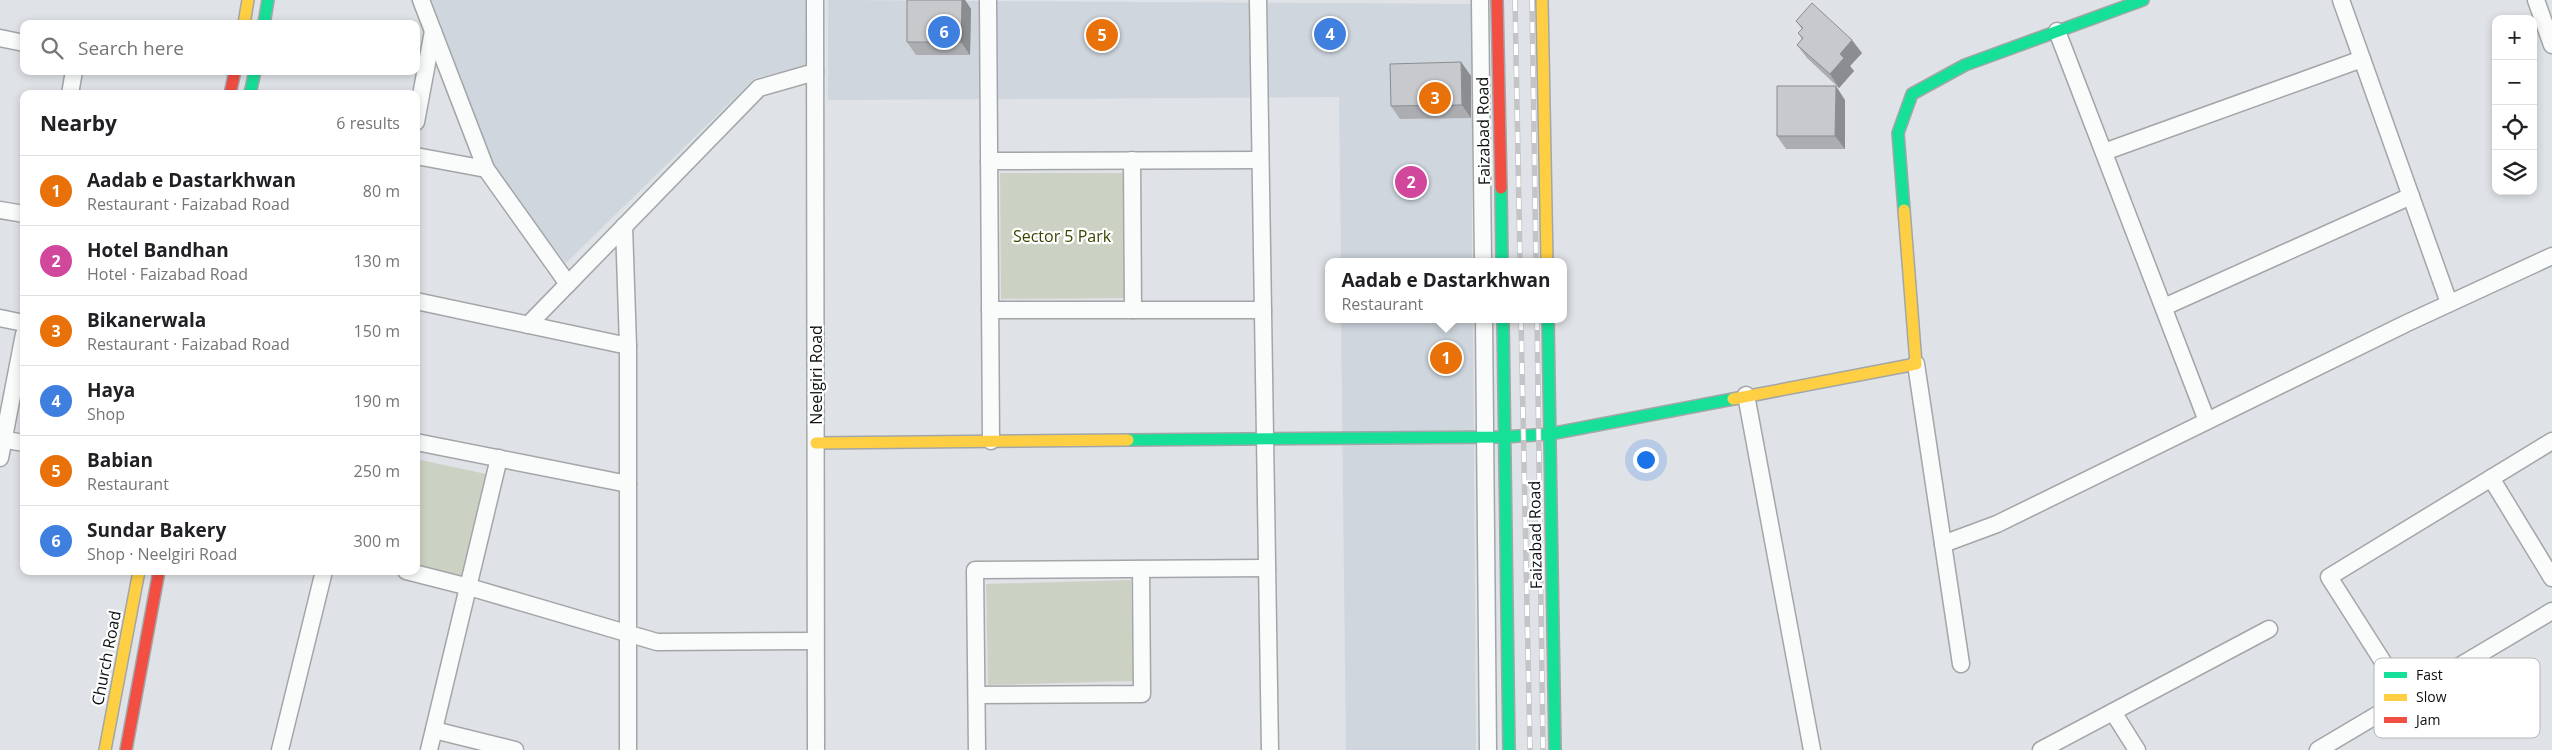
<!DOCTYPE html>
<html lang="en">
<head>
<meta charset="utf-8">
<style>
  body { margin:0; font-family:"Open Sans",sans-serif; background:#f6f6f6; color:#202124 }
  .controls { position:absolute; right:15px; top:15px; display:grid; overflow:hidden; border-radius:10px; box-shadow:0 2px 8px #0003 }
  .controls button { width:45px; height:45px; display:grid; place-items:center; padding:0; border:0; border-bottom:1px solid #e0e0e0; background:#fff; color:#202124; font:25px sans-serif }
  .you { position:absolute; left:1645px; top:459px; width:18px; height:18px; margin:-12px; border:4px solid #fff; border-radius:50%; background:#1a73e8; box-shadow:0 0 0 8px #1a73e833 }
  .badge { display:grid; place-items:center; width:32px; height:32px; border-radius:50%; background:#56585b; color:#fff; font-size:16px; font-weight:700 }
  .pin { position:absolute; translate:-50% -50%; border:2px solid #fff; box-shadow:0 1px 5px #0006 }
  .popup { position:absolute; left:1325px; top:258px; width:242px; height:65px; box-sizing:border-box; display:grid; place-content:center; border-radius:10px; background:#fff; filter:drop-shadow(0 1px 4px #0005); font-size:16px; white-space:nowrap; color:#757577 }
  .popup b { font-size:19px; color:#202124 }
  .popup::after { content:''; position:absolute; left:50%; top:100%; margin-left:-10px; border:10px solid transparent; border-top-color:#fff }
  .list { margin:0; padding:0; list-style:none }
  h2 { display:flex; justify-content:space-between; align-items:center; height:65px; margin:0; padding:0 20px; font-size:21px }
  h2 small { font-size:16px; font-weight:400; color:#757577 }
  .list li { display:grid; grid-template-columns:32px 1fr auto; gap:15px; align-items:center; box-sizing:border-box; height:70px; padding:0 20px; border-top:1px solid #e0e0e0 }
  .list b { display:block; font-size:19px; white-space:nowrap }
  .list p { margin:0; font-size:16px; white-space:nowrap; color:#757577 }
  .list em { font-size:16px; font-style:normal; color:#757577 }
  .icon { flex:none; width:28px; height:28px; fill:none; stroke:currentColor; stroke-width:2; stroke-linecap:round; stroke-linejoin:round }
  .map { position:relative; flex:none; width:2552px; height:750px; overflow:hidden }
  .search { position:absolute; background:#fff; box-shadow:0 2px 8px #0003; left:20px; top:20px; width:400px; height:55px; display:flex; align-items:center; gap:12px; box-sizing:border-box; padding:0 18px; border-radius:10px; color:#757577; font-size:19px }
  .panel { position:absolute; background:#fff; box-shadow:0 2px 8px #0003; left:20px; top:90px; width:400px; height:485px; border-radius:10px }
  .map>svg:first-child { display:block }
  .built { fill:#cfd6de }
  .green { fill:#ccd2c3 }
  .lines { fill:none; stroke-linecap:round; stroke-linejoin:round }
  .street-casing { stroke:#a3a6a8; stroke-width:19 }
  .fast-casing { stroke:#a3a6a8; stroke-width:14 }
  .slow-casing { stroke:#a3a6a8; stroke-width:14 }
  .jam-casing { stroke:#a3a6a8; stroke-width:14 }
  .street { stroke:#fafbfb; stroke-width:16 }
  .fast { stroke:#16e098; stroke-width:11 }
  .slow { stroke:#ffcf43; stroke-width:11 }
  .jam { stroke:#f24e42; stroke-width:11 }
  .rail-casing { stroke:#c4c4c6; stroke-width:5.5 }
  .rail { stroke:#fff; stroke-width:4; stroke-dasharray:11; stroke-linecap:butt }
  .wall { fill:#abadb0 }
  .shaded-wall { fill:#8b8d90 }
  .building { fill:#c7c9cd; stroke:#8b8d90 }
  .labels { text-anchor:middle; stroke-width:4.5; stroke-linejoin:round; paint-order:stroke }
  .street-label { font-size:16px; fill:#0c0e10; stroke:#fff }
  .park-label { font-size:16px; fill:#384500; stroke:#fff }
  .key { fill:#fff; stroke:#b6b7b7; stroke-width:1 }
  .key-label { font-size:14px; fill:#0c0e10 }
</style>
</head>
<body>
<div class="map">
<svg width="2552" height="750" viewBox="0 0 2552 750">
  <rect width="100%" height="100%" fill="#dfe2e6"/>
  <g class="built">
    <polygon points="430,0 807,0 810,66 755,78 566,263 497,174"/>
    <polygon points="828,0 1472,4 1472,262 1341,262 1339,97 828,100"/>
    <polygon points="1341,319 1473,319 1476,750 1346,750"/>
  </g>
  <g class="green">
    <polygon points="1000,173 1124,173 1124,298 1001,299"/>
    <polygon points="416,459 486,474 462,583 416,571"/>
    <polygon points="1131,580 1133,681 988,685 986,584"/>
  </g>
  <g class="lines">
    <g class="street-casing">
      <g id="street">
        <polyline points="421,0 486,169 568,284"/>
        <polyline points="815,0 816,750"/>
        <polyline points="988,0 991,441"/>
        <polyline points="1258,0 1270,750"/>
        <polyline points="1480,0 1483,262"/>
        <polyline points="2341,0 2449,303"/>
        <polyline points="2536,0 2552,45"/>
        <polyline points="2057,31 2207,421"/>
        <polyline points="0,38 24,43"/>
        <polyline points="70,94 74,71"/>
        <polyline points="416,122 433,31"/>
        <polyline points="2104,152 2362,59"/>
        <polyline points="416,156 486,169"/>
        <polyline points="1132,160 1133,310"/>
        <polyline points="989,161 1260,160"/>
        <polyline points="0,210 24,214"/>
        <polyline points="624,226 628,346 628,750"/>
        <polyline points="416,301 628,346"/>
        <polyline points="2164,307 2411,196"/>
        <polyline points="990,310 1263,310"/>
        <polyline points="0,318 24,323"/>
        <polyline points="1484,319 1488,750"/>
        <polyline points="528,325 759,88 815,72"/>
        <polyline points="1916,364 1961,664"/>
        <polyline points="1746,395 1812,750"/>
        <polyline points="0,439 24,443"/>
        <polyline points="416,442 628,484"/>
        <polyline points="0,458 24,334"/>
        <polyline points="2491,478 2552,578"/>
        <polyline points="1943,544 1997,524 2407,323 2552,256"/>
        <polyline points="406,571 469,587 657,642 815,641"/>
        <polyline points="977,695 1142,694 1141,569"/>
        <polyline points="2406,698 2329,577 2552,441"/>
        <polyline points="2113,712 2137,750"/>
        <polyline points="434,730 515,750"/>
        <polyline points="280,750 324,571"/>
        <polyline points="429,750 499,458"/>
        <polyline points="977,750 975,570 1267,568"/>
        <polyline points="2041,750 2269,629"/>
        <polyline points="2318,750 2552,611"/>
      </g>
    </g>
    <g class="fast-casing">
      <g id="fast">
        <polyline points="264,24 268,0"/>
        <polyline points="250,94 255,71"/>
        <polyline points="1501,188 1502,262"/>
        <polyline points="1904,210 1898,133 1912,94 1965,65 2143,0"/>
        <polyline points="1503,319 1509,750"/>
        <polyline points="1548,319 1555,750"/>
        <polyline points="1128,440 1505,437 1550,434 1733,399"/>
      </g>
    </g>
    <g class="slow-casing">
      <g id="slow">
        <polyline points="1542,0 1547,262"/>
        <polyline points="244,24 248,0"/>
        <polyline points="1733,399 1916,364 1904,210"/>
        <polyline points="816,443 1128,440"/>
        <polyline points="105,750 139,571"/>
      </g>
    </g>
    <g class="jam-casing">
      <g id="jam">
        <polyline points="1497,0 1501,188"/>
        <polyline points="230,94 235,71"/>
        <polyline points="126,750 159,571"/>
      </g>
    </g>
    <use href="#street" class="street"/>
    <use href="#fast" class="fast"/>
    <use href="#slow" class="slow"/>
    <use href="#jam" class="jam"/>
    <g class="rail-casing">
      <g id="rail">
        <polyline points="1515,0 1520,262"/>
        <polyline points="1532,0 1536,262"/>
        <polyline points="1521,319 1530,750"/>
        <polyline points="1537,319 1543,750"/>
      </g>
    </g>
    <use href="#rail" class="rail"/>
  </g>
  <g class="wall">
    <polygon points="907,0 965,0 971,9 970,55 916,55 907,42"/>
    <polygon points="1796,21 1862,53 1850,66 1854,71 1839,88 1807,58 1797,45 1802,39 1798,33 1802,29"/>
    <polygon points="1461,62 1471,76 1471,118 1400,119 1391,106"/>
    <polygon points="1845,100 1845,149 1786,149 1777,136"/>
  </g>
  <g class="shaded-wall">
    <polygon points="962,0 965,0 971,9 970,55 961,42"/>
    <polygon points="1852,40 1862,53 1850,66 1854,71 1839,88 1830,74 1840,54"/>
    <polygon points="1461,62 1471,76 1471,118 1462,105"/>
    <polygon points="1836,86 1845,100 1845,149 1835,136"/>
  </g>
  <g class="building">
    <polygon points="907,0 962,0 961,42 907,42"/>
    <polygon points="1812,3 1852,40 1840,54 1844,58 1830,74 1797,45 1803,38 1798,33 1803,28 1796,21"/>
    <polygon points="1461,62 1462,105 1391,106 1390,64"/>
    <polygon points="1777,86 1836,86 1835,136 1777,136"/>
  </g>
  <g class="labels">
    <g class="street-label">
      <text transform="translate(1483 131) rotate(-91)" y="6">Faizabad Road</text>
      <text transform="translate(816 375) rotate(-90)" y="6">Neelgiri Road</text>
      <text transform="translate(1535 535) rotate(-91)" y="6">Faizabad Road</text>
      <text transform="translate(106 658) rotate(-79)" y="6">Church Road</text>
    </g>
    <g class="park-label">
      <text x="1062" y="242">Sector 5 Park</text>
    </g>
  </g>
  <rect x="2374" y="658" width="166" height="80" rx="8" class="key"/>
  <rect x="2384" y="672" width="23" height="6" fill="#16e098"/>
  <rect x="2384" y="694" width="23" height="7" fill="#ffcf43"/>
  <rect x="2384" y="717" width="23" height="6" fill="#f24e42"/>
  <g class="key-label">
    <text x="2416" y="680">Fast</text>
    <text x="2416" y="702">Slow</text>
    <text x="2416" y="725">Jam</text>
  </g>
</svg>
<div class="controls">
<button>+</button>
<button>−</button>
<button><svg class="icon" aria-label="locate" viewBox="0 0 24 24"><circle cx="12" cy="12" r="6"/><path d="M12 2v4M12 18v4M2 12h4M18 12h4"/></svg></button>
<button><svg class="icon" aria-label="layers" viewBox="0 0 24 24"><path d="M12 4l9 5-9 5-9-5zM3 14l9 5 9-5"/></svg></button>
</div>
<div class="you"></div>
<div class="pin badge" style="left:1446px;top:358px;background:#e8710a">1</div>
<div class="popup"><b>Aadab e Dastarkhwan</b>Restaurant</div>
<div class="pin badge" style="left:1411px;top:182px;background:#d1479c">2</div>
<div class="pin badge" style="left:1435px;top:98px;background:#e8710a">3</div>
<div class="pin badge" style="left:1330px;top:34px;background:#3f7fe0">4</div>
<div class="pin badge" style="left:1102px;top:35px;background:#e8710a">5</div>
<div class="pin badge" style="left:944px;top:32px;background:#3f7fe0">6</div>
<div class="search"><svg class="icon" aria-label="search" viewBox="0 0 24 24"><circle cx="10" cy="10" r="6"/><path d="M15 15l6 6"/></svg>Search here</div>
<section class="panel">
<h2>Nearby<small>6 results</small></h2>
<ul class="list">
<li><span class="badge" style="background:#e8710a">1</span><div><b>Aadab e Dastarkhwan</b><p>Restaurant · Faizabad Road</p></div><em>80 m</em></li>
<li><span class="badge" style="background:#d1479c">2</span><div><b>Hotel Bandhan</b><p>Hotel · Faizabad Road</p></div><em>130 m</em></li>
<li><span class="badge" style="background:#e8710a">3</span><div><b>Bikanerwala</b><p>Restaurant · Faizabad Road</p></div><em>150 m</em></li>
<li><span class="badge" style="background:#3f7fe0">4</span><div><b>Haya</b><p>Shop</p></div><em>190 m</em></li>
<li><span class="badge" style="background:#e8710a">5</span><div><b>Babian</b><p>Restaurant</p></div><em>250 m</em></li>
<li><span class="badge" style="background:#3f7fe0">6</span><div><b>Sundar Bakery</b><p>Shop · Neelgiri Road</p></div><em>300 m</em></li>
</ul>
</section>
</div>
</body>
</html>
